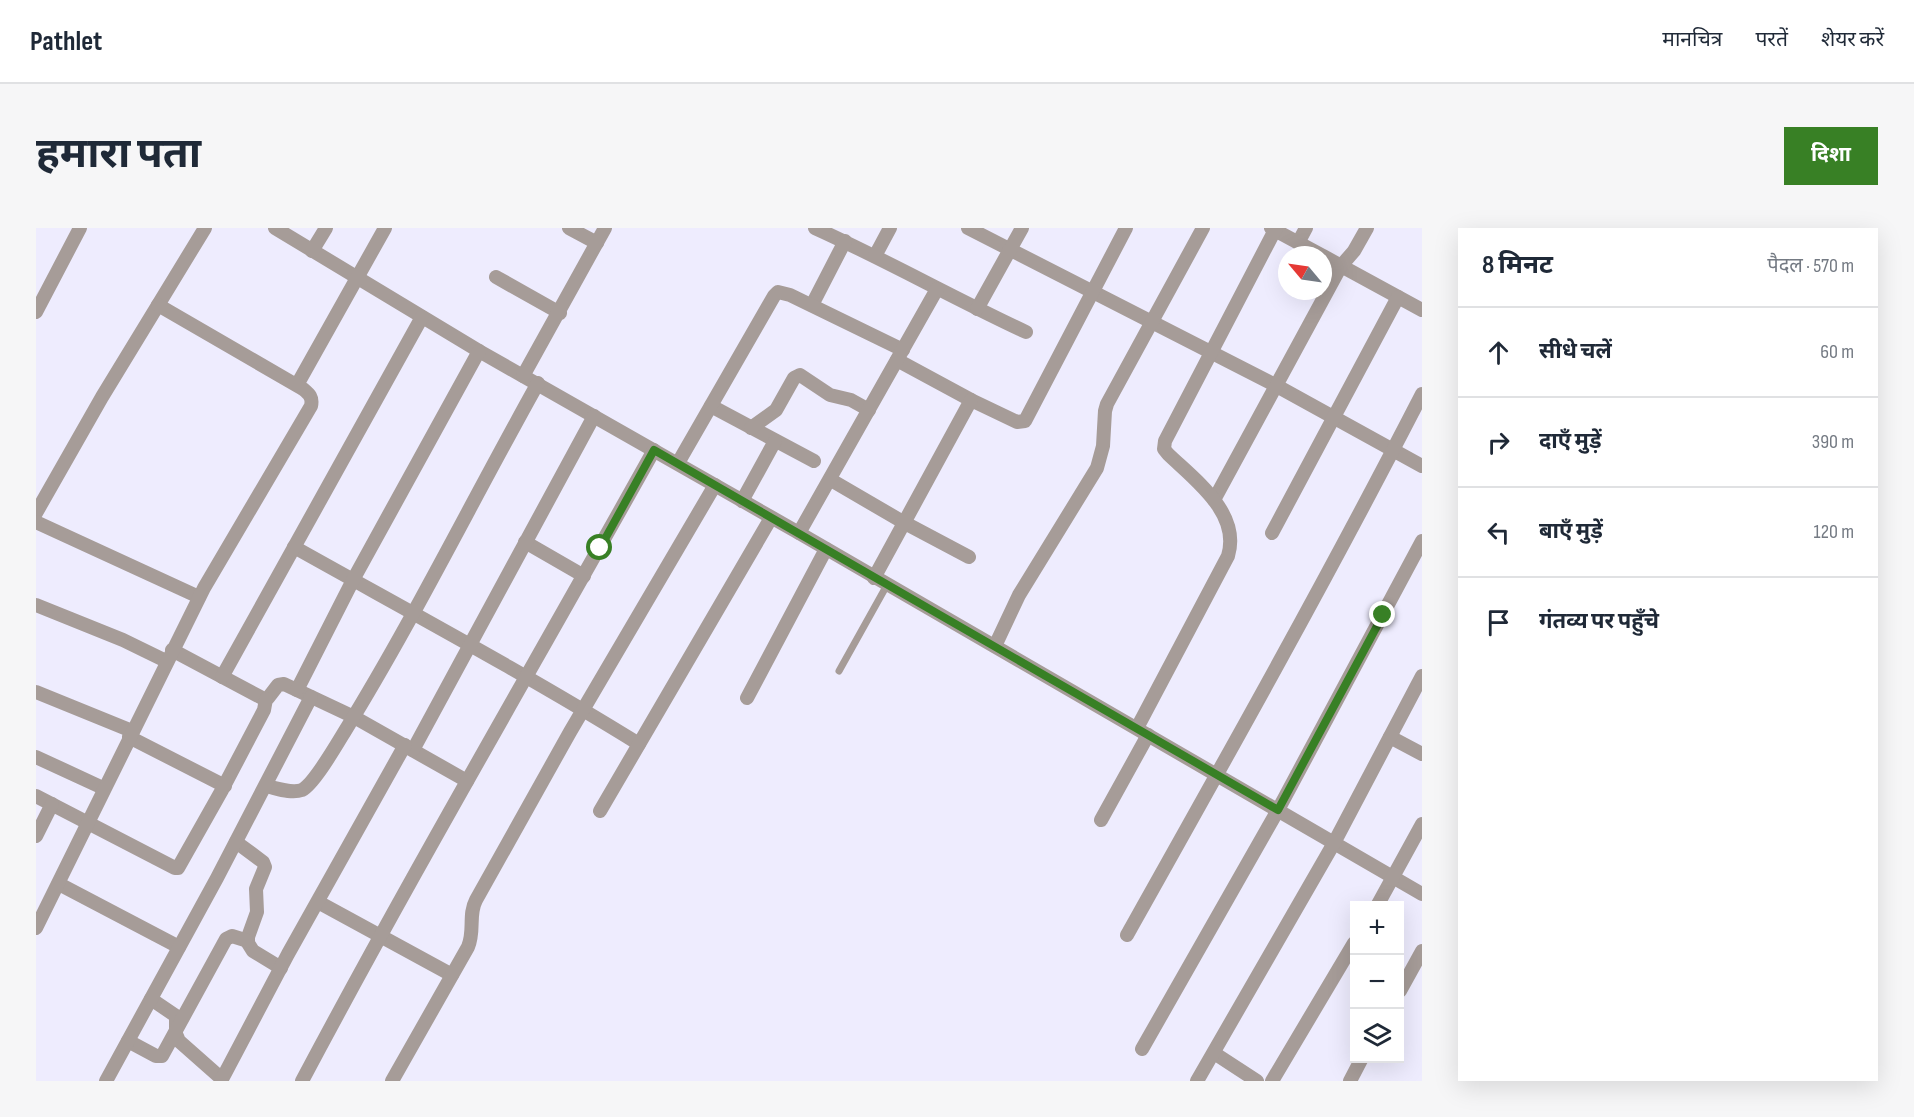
<!DOCTYPE html>
<html lang="hi">
<head>
<meta charset="utf-8">
<style>
  body { margin:0; font-family:"Sofia Sans Condensed","Noto Sans Devanagari",sans-serif; background:#f6f6f7; color:#1f2937 }
  .controls { position:absolute; right:18px; bottom:18px; display:grid; overflow:hidden; border-radius:0px; box-shadow:0 6px 24px #0002 }
  .controls button { width:54px; height:54px; display:grid; place-items:center; padding:0; border:0; border-bottom:2px solid #e0e1e3; background:#fff; color:#1f2937; font:30px sans-serif }
  .compass { position:absolute; left:1242px; top:18px; width:54px; height:54px; border-radius:50%; background:#fff; box-shadow:0 6px 24px #0002; rotate:299deg }
  .stop { position:absolute; width:18px; height:18px; margin:-14px; border:4px solid #388025; border-radius:50%; background:#fff }
  .stop.end { background:#388025; border-color:#fff; box-shadow:0 2px 6px #0008 }
  .list { margin:0; padding:0; list-style:none }
  h2 { display:flex; justify-content:space-between; align-items:center; height:78px; margin:0; padding:0 24px; font-size:26px }
  h2 small { font-size:20px; font-weight:400; color:#747a83 }
  .list li { display:grid; grid-template-columns:39px 1fr auto; gap:18px; align-items:center; box-sizing:border-box; height:90px; padding:0 24px; border-top:2px solid #e0e1e3 }
  .list b { display:block; font-size:22px; white-space:nowrap }
  .list em { font-size:20px; font-style:normal; color:#747a83 }
  .icon { flex:none; width:33px; height:33px; fill:none; stroke:currentColor; stroke-width:2; stroke-linecap:round; stroke-linejoin:round }
  .map { position:relative; flex:none; width:1386px; height:853px; overflow:hidden; border-radius:0px }
  header { display:flex; align-items:center; gap:36px; box-sizing:border-box; height:84px; padding:0 30px; background:#fff; border-bottom:2px solid #e0e1e3 }
  header strong { font-size:28px }
  nav { display:flex; gap:33px; margin-inline-start:auto; font-size:21px }
  .intro { display:flex; align-items:center; justify-content:space-between; box-sizing:border-box; height:144px; padding:0 36px }
  h1 { margin:0; font-size:42px }
  .button { padding:15px 27px; border-radius:0px; background:#388025; color:#fff; font-size:21px; font-weight:700 }
  main { display:flex; gap:36px; padding:0 36px }
  aside { flex:1; background:#fff; border-radius:0px; box-shadow:0 6px 24px #0002 }
  .map>svg:first-child { display:block }
  .lines { fill:none; stroke-linecap:round; stroke-linejoin:round }
  .lane { stroke:#a69c98; stroke-width:7 }
  .street { stroke:#a69c98; stroke-width:14 }
  .route { stroke:#388025; stroke-width:8 }
</style>
</head>
<body>
<header>
<strong>Pathlet</strong>
<nav><a>मानचित्र</a><a>परतें</a><a>शेयर करें</a></nav>
</header>
<div class="intro"><h1>हमारा पता</h1><a class="button">दिशा</a></div>
<main>
<div class="map">
<svg width="1386" height="853" viewBox="0 0 1386 853">
  <rect width="100%" height="100%" fill="#eeecfe"/>
  <g class="lines">
    <polyline class="lane" points="803,443 851,357"/>
    <g class="street">
      <polyline points="239,0 443,123 763,305 1386,666"/>
      <polyline points="533,0 561,15"/>
      <path d="M 779,0 C 850,32 919,71 990,104"/>
      <polyline points="932,0 1239,157 1386,238"/>
      <polyline points="1235,0 1285,27"/>
      <polyline points="1262,15 1270,0"/>
      <polyline points="276,23 290,0"/>
      <polyline points="839,28 854,0"/>
      <polyline points="1287,28 1386,82"/>
      <polyline points="460,49 524,85"/>
      <polyline points="776,77 809,13"/>
      <polyline points="941,81 986,0"/>
      <polyline points="0,84 44,0"/>
      <polyline points="861,132 935,172 981,194 989,193 1090,0"/>
      <polyline points="487,148 569,0"/>
      <polyline points="261,157 349,0"/>
      <polyline points="675,178 778,233"/>
      <polyline points="715,200 740,182 758,150 764,147 794,167 815,172 833,182"/>
      <polyline points="642,235 738,68 742,64 754,67 867,122"/>
      <polyline points="795,252 867,294 933,329"/>
      <polyline points="1178,272 1305,38 1318,23 1331,0"/>
      <polyline points="706,273 739,213"/>
      <polyline points="0,285 66,169 169,0"/>
      <polyline points="0,294 163,369"/>
      <polyline points="763,305 901,61"/>
      <polyline points="1236,305 1362,69"/>
      <polyline points="489,314 548,348"/>
      <path d="M 258,319 C 374,384 490,446 603,516"/>
      <polyline points="838,350 935,172"/>
      <polyline points="0,377 87,412 130,433"/>
      <polyline points="959,418 983,367 1061,240 1067,218 1069,183 1071,176 1167,0"/>
      <polyline points="136,422 228,471 232,470 242,457 248,456 318,489 431,553"/>
      <polyline points="186,449 386,89"/>
      <polyline points="261,462 317,352 443,123"/>
      <polyline points="0,464 96,503"/>
      <polyline points="711,470 790,321"/>
      <path d="M 1101,500 L 1192,328 C 1205,285 1159,252 1132,226 L 1128,221 L 1129,213 L 1240,0"/>
      <polyline points="93,509 189,558"/>
      <polyline points="1354,509 1386,526"/>
      <polyline points="377,522 558,188"/>
      <polyline points="0,529 67,560"/>
      <path d="M 230,558 C 240,560 255,566 266,562 C 278,556 301,516 309,503 C 378,391 437,271 502,155"/>
      <polyline points="0,568 139,640 142,640 186,562 228,482 230,471"/>
      <polyline points="564,583 735,290"/>
      <polyline points="1065,592 1112,507"/>
      <polyline points="0,608 16,576"/>
      <polyline points="200,614 227,634 229,639 220,661 221,684 212,709 212,715 217,723 245,740"/>
      <polyline points="23,656 143,719"/>
      <polyline points="282,674 416,747"/>
      <polyline points="1341,678 1386,596"/>
      <path d="M 0,700 L 168,360 L 275,178 C 277,169 273,166 267,161 L 122,77"/>
      <path d="M 1091,707 C 1192,527 1292,349 1386,166"/>
      <polyline points="1364,763 1386,723"/>
      <polyline points="115,771 140,788 140,806 143,813 186,851"/>
      <polyline points="92,813 120,828 126,828 190,711 196,708 212,713"/>
      <polyline points="1106,821 1242,582 1386,313"/>
      <polyline points="1178,825 1221,853"/>
      <polyline points="70,853 181,650 275,469"/>
      <polyline points="185,853 252,726 369,517"/>
      <path d="M 266,853 C 379,640 501,432 618,222"/>
      <path d="M 356,853 L 432,719 C 439,703 432,687 440,672 L 534,504 L 679,257"/>
      <polyline points="1161,853 1298,615 1386,448"/>
      <polyline points="1236,853 1318,715"/>
      <polyline points="1314,853 1326,830"/>
    </g>
  </g>
  <g class="lines">
    <polyline class="route" points="564,320 618,222 1242,582 1347,387"/>
  </g>
</svg>
<div class="controls">
<button>+</button>
<button>−</button>
<button><svg class="icon" aria-label="layers" viewBox="0 0 24 24"><path d="M12 4l9 5-9 5-9-5zM3 14l9 5 9-5"/></svg></button>
</div>
<svg class="compass" viewBox="-18 -18 36 36"><path d="M0-13l5 13h-10z" fill="#e53935"/><path d="M0 13l5-13h-10z" fill="#747a83"/></svg>
<div class="stop" style="left:564px;top:320px"></div>
<div class="stop end" style="left:1347px;top:387px"></div>
</div>
<aside>
<h2>8 मिनट<small>पैदल · 570 m</small></h2>
<ul class="list">
<li><svg class="icon" aria-label="ahead" viewBox="0 0 24 24"><path d="M12 20V5M6 11l6-6 6 6"/></svg><div><b>सीधे चलें</b></div><em>60 m</em></li>
<li><svg class="icon" aria-label="right" viewBox="0 0 24 24"><path d="M7 20v-9h11M14 6l5 5-5 5"/></svg><div><b>दाएँ मुड़ें</b></div><em>390 m</em></li>
<li><svg class="icon" aria-label="left" viewBox="0 0 24 24"><path d="M17 20v-9H6M10 6l-5 5 5 5"/></svg><div><b>बाएँ मुड़ें</b></div><em>120 m</em></li>
<li><svg class="icon" aria-label="arrive" viewBox="0 0 24 24"><path d="M6 21V4h12l-3 4 3 4H6"/></svg><div><b>गंतव्य पर पहुँचे</b></div></li>
</ul>
</aside>
</main>
</body>
</html>
